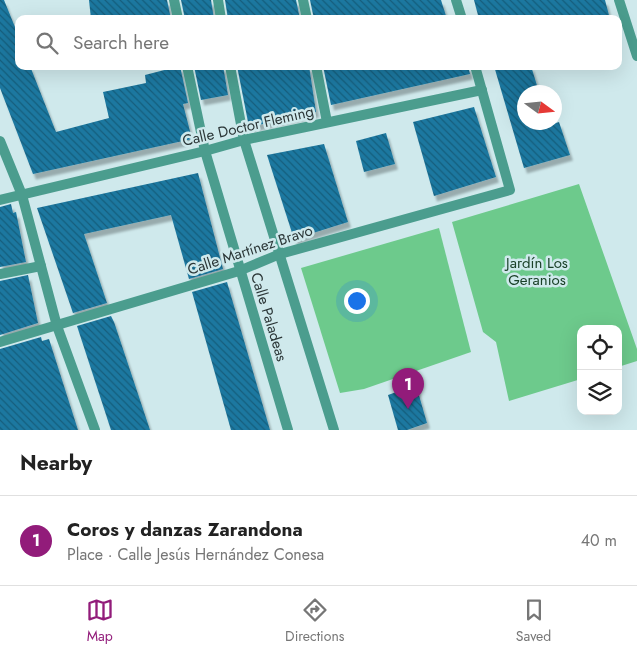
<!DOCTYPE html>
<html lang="en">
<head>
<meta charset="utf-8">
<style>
  body { margin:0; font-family:Jost,sans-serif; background:#f2f2f2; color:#222 }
  .controls { position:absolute; right:15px; bottom:15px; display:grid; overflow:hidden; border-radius:10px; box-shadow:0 5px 20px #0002 }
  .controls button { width:45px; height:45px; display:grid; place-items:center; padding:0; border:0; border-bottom:1px solid #e0e0e0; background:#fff; color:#222; font:25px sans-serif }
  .compass { position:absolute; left:517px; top:85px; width:45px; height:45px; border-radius:50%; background:#fff; box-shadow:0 5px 20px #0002; rotate:105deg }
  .you { position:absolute; left:356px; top:300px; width:18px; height:18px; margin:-12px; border:4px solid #fff; border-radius:50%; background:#1a73e8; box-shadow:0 0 0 8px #1a73e833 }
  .badge { display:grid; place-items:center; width:32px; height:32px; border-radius:50%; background:#921c7a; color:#fff; font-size:16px; font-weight:700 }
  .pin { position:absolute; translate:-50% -41px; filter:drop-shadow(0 1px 2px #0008) }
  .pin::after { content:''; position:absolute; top:26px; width:18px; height:15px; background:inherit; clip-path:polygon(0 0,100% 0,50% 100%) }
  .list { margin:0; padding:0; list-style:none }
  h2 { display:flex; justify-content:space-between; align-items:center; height:65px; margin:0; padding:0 20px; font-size:21px }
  h2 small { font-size:16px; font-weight:400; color:#767676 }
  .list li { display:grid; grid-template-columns:32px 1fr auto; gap:15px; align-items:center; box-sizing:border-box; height:90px; padding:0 20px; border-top:1px solid #e0e0e0 }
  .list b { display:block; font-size:19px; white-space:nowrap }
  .list p { margin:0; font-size:16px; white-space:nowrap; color:#767676 }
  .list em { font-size:16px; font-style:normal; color:#767676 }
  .icon { flex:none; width:28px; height:28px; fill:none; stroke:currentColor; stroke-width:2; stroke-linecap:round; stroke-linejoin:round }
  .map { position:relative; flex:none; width:637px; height:430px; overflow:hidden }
  .search { position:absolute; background:#fff; box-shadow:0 5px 20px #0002; left:15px; right:15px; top:15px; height:55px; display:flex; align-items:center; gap:12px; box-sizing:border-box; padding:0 18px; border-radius:10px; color:#767676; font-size:19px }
  .sheet { height:155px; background:#fff }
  nav { display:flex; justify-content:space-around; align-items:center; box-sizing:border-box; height:70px; border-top:1px solid #e0e0e0; background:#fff; font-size:14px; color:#767676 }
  nav a { display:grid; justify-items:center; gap:2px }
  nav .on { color:#921c7a }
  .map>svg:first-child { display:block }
  .park { fill:#6dca8c }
  .building { fill:url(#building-back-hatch); filter:url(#shadow) }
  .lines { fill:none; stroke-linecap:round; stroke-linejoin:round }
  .street { stroke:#4b9d8e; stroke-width:10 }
  .labels { text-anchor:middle; stroke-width:5; stroke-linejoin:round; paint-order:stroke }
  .street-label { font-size:15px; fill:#2b3637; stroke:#cfe9ec }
  .park-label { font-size:15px; fill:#1a4128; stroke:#cfe9ec }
</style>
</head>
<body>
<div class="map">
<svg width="637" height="430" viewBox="0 0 637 430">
  <defs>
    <pattern id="building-back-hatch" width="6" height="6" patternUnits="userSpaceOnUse" patternTransform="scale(1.25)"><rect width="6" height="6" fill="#1b78a0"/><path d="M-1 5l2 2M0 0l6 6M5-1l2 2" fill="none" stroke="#185e7c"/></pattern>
    <filter id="shadow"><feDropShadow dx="3" dy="5.5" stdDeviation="1" flood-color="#0004"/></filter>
  </defs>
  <rect width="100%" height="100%" fill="#cfe9ec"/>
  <g class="park">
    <polygon points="579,184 637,349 637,361 618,367 618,329 581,329 581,379 509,401 496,342 483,332 452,222"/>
    <polygon points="439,228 471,352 364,389 340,393 301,268"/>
  </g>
  <g class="building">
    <polygon points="0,0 4,0 19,37 19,66 30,66 56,132 109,118 103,92 146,83 145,75 180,66 188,103 183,104 192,139 33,174 0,88"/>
    <polygon points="89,0 167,0 171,19 91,19"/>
    <polygon points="181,0 211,0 214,19 185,19"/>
    <polygon points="225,0 296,0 300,19 228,19"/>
    <polygon points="310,0 441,0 447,19 314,19"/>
    <polygon points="474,0 605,0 610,19 479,19"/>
    <polygon points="194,66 223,66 228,95 201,100"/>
    <polygon points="237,66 309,66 316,112 249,127"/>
    <polygon points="323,66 468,66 470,74 331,105"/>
    <polygon points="494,66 531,66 539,92 524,92 524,122 549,122 550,125 559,122 570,155 524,168"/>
    <polygon points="474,107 496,177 434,196 413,122"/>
    <polygon points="386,133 395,164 364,172 356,141"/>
    <polygon points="324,144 348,222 294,239 267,155"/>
    <polygon points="198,173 223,269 189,279 171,215 84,234 107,303 73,313 37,208"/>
    <polygon points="11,204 13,213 16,212 26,262 0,267 0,207"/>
    <polygon points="28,275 38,323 0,335 0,281"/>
    <polygon points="227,282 270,430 231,430 192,292"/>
    <polygon points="111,316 114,322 150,430 111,430 77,326"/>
    <polygon points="41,337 42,341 49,339 78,430 0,430 0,349"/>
    <polygon points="416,385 427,423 407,430 398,430 388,395"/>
  </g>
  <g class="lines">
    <g class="street">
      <polyline points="174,0 178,19"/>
      <polyline points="218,0 221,19"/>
      <polyline points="303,0 307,19"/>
      <polyline points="456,0 462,19"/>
      <polyline points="619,0 637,56"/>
      <polyline points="187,66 205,151 288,430"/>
      <polyline points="230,66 244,140 334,430"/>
      <polyline points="316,66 327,122"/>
      <polyline points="0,141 22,195 57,326 95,430"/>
      <polyline points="0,200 205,151 244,140 482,90"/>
      <polyline points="0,274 41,266"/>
      <polyline points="0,342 239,271 280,254 510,190 475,66"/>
    </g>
  </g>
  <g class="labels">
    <g class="street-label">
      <text transform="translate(248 126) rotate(-13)" y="5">Calle Doctor Fleming</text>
      <text transform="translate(250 250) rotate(-18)" y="5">Calle Martínez Bravo</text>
      <text transform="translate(269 317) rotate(73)" y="5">Calle Paladeas</text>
    </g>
    <g class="park-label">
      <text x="537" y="268">Jardín Los<tspan x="537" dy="17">Geranios</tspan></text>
    </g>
  </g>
</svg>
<div class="controls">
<button><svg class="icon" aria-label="locate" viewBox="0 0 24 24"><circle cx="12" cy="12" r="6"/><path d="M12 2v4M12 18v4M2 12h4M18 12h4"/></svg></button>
<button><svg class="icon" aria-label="layers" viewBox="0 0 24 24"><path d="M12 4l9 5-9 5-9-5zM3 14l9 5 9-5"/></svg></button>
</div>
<svg class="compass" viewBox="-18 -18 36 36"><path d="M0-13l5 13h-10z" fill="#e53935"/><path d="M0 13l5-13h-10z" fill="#767676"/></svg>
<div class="you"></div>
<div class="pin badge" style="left:408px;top:409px">1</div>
<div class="search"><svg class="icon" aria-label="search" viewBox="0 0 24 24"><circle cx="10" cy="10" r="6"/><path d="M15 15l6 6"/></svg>Search here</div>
</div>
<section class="sheet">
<h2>Nearby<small></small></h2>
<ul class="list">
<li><span class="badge">1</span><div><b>Coros y danzas Zarandona</b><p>Place · Calle Jesús Hernández Conesa</p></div><em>40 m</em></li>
</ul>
</section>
<nav>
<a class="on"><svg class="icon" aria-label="map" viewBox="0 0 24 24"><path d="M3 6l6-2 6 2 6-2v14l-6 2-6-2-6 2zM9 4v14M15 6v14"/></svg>Map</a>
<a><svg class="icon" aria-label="directions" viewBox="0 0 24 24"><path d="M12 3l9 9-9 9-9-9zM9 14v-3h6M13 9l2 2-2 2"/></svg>Directions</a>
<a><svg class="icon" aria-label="saved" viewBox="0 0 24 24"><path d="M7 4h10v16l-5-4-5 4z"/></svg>Saved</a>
</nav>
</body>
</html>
